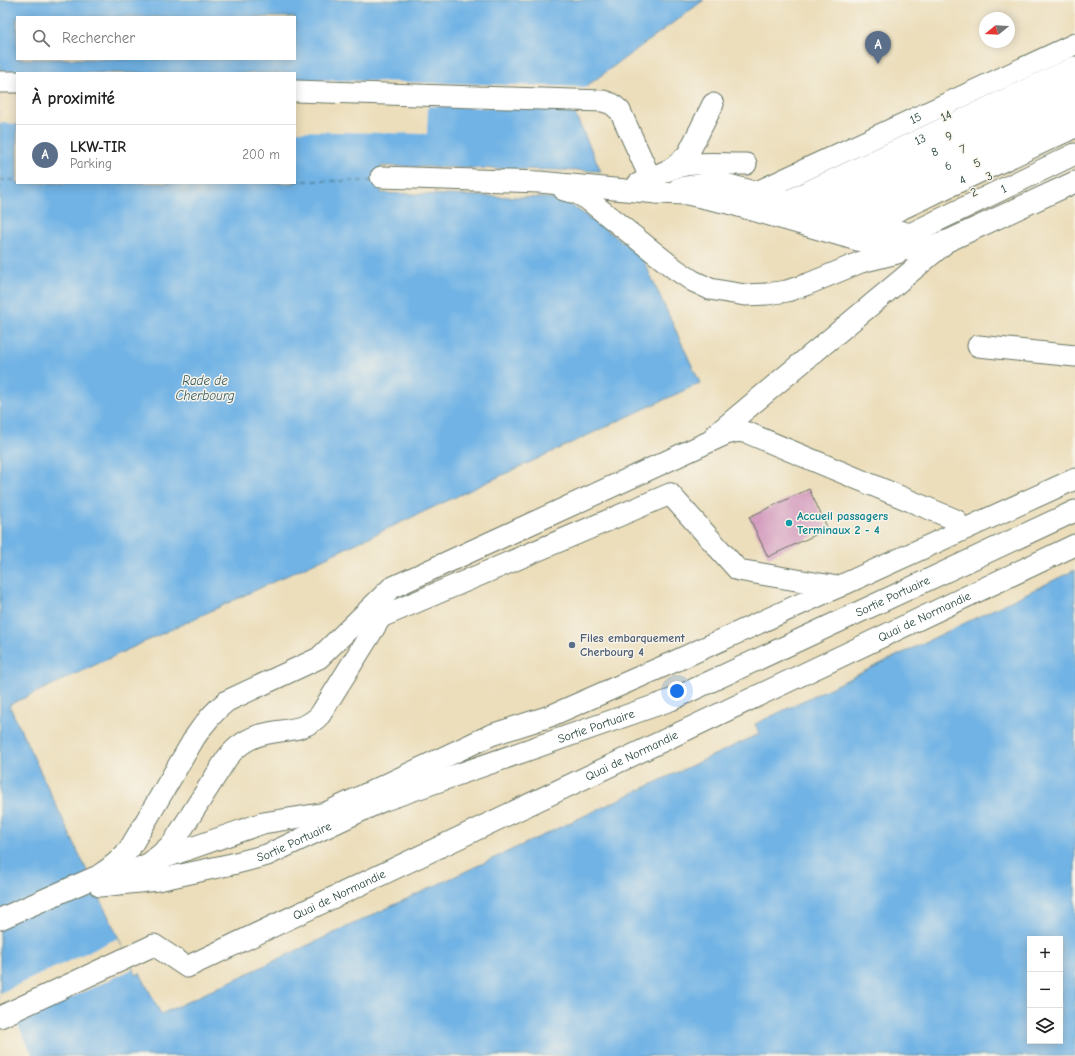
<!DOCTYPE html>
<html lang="fr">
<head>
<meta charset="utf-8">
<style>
  body { margin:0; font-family:"Comic Neue",sans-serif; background:#f6f6f6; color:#222 }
  .controls { position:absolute; right:12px; bottom:12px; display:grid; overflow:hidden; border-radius:0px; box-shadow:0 2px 10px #0003 }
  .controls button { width:36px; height:36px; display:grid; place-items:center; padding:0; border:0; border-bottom:1px solid #e0e0e0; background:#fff; color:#222; font:20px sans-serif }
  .compass { position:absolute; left:979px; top:12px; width:36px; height:36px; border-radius:50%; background:#fff; box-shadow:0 2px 10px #0003; rotate:252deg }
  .you { position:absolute; left:677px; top:691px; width:14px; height:14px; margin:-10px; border:3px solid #fff; border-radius:50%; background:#1a73e8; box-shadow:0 0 0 6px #1a73e833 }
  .badge { display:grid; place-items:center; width:26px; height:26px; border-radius:50%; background:#d1495b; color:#fff; font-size:13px; font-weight:700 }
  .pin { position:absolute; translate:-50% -33px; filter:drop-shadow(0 1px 2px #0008) }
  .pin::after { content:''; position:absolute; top:21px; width:14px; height:12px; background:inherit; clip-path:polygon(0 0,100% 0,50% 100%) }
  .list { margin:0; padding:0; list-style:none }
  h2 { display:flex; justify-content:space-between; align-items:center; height:52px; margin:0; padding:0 16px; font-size:17px }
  h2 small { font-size:13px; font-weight:400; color:#767676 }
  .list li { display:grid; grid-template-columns:26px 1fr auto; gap:12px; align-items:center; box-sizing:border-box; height:60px; padding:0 16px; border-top:1px solid #e0e0e0 }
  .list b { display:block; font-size:15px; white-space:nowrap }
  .list p { margin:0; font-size:13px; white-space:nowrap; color:#767676 }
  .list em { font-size:13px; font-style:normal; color:#767676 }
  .icon { flex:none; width:22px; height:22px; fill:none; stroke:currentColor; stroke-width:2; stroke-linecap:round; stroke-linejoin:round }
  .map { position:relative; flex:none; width:1075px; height:1056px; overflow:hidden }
  .search { position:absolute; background:#fff; box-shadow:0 2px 10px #0003; left:16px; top:16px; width:280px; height:44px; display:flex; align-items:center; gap:10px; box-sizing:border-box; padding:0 14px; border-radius:0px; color:#767676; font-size:15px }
  .panel { position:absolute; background:#fff; box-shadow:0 2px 10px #0003; left:16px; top:72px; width:280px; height:112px; border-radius:0px }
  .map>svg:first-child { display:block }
  .water { fill:#71b3e5; stroke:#48788c; fill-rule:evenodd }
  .pier { fill:#ecdebb }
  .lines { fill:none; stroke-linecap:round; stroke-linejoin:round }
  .ferry { stroke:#345a60; stroke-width:1; stroke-dasharray:5 4; stroke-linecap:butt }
  .building { fill:#d49cbe }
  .minor-casing { stroke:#677563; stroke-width:23 }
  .minor { stroke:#fff; stroke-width:21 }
  .culture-dot { fill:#0f9aa8; stroke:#f7f3e8; stroke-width:1.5 }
  .service-dot { fill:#5c6f8a; stroke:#f7f3e8; stroke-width:1.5 }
  .labels { text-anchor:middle; stroke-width:3; stroke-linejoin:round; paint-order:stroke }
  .street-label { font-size:12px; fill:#1f3d34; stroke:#f7f3e8 }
  .culture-label { font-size:12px; font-weight:bold; fill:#0d838f; stroke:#f7f3e8; text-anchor:start }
  .service-label { font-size:12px; font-weight:bold; fill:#4e5e75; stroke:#f7f3e8; text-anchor:start }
  .water-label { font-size:13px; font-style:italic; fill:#345a60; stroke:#f7f3e8 }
</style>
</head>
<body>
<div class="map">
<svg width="1075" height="1056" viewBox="0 0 1075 1056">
  <rect width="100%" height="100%" fill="#f7f3e8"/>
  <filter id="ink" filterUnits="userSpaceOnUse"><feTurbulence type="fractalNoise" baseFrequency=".025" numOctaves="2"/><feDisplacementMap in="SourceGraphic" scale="8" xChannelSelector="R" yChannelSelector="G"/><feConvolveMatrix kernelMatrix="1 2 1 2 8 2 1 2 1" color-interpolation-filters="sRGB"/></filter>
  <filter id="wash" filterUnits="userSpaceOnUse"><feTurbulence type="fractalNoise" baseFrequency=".012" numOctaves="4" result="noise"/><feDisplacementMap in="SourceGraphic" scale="16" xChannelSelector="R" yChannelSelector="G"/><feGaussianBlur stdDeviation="0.9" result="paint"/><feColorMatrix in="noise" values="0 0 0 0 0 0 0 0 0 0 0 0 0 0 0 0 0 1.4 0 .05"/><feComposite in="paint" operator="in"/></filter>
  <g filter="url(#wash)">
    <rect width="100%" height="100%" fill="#ecdebb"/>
    <path class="water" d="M 0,0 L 704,0 L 588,85 L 574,112 L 601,171 L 381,166 L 381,193 L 549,198 L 569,204 L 577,209 L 641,255 L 700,383 L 9,705 L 136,975 L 140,973 L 161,1014 L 759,734 L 755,724 L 1075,570 L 1075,1056 L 0,1056 ZM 17,17 L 295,17 L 295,59 L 17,59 ZM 17,73 L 295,73 L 295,183 L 17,183 ZM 1030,939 L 1060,939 L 1060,1041 L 1030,1041 Z"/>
    <g class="pier">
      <polygon points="0,71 84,73 17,73 17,124 0,123"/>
      <polygon points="295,79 590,87 577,110 428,106 427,134 295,131"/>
      <polygon points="118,938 133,969 17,1023 33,1056 0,1056 0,993"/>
    </g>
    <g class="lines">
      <g class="ferry">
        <polyline points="0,180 17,180"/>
        <polyline points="295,181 373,181"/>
      </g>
    </g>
    <g id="blocks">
      <polygon class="building" points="809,489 828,529 768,557 749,517"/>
    </g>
  </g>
  <g filter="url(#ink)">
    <use href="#blocks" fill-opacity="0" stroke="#677563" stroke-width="1"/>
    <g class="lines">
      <g class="minor-casing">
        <g id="minor">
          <polyline points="0,82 17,82"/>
          <polyline points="295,91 603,101 612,104 620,111 657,193"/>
          <path d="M 673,168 C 698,161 720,164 746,164"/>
          <polyline points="381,177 539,182 657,193 687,194 728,203 892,250 910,250 928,247 950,240 1075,182"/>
          <polyline points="638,184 673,168 681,161 688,154 713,104"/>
          <path id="s1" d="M 679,188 L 704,184 L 725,184 L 910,234 L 1075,154"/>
          <polyline points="564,190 576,193 587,199 675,269 693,281 710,289 727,292 745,295 767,294 787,291 808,284 861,262 897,253"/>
          <path id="s2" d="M 757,192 L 1075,44"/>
          <path id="s3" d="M 788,201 L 1075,67"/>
          <path id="s4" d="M 815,208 L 1075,86"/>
          <path id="s5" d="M 843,215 L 1075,106"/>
          <path id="s6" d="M 871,223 L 1075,127"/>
          <polyline points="978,346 1075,356"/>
          <polyline points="715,435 943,245"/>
          <polyline points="160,859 263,823 326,813 491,735 550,716 671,663 1075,479"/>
          <path d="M 116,879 L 150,863 L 162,853 L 173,843 L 227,758 C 238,744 251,736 269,733 C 288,729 305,731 320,715 L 381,617 L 670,494 L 738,570 L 838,587"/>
          <path id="s7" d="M 100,886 L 158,880 L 232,864 L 267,855 L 382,801 L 671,700 L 1075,511"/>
          <path d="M 0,919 L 98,876 C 111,868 121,860 130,848 L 195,737 C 205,722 213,712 227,701 L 319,658 L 391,588 L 726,434 L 738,431 L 748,433 L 956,520"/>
          <path id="s8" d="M 0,1017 L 154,945 L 187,967 L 1075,545"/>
        </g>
      </g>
      <use href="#minor" class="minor"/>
    </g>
  </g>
  <circle class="culture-dot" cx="789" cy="523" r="4"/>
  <circle class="service-dot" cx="572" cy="645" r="4"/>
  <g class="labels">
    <g class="street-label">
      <text transform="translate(946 116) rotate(-25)" y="4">14</text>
      <text dy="4" stroke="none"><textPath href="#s2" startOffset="175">15</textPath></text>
      <text transform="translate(949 136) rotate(-25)" y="4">9</text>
      <text dy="4" stroke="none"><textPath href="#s3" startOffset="146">13</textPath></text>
      <text transform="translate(963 149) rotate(-25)" y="4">7</text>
      <text dy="4" stroke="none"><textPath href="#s4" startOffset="132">8</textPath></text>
      <text transform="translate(977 163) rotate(-25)" y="4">5</text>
      <text dy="4" stroke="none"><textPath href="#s5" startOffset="116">6</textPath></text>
      <text transform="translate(989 176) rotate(-25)" y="4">3</text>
      <text dy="4" stroke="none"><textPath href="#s6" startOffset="101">4</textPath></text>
      <text dy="4" stroke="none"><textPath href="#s1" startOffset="342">1</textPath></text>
      <text transform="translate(974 192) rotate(-25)" y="4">2</text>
      <text dy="4" stroke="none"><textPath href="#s7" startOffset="848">Sortie Portuaire</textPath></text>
      <text dy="4" stroke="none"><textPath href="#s8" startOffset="1026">Quai de Normandie</textPath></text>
      <text dy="4" stroke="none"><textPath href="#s7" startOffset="524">Sortie Portuaire</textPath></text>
      <text dy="4" stroke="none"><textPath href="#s8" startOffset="702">Quai de Normandie</textPath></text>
      <text dy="4" stroke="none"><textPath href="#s7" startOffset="200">Sortie Portuaire</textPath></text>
      <text dy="4" stroke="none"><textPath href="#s8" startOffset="378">Quai de Normandie</textPath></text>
    </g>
    <g class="culture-label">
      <text x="797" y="520">Accueil passagers<tspan x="797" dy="14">Terminaux 2 - 4</tspan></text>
    </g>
    <g class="service-label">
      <text x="580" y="642">Files embarquement<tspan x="580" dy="14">Cherbourg 4</tspan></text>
    </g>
    <g class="water-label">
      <text x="205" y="385">Rade de<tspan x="205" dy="15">Cherbourg</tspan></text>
    </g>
  </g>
</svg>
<div class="controls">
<button>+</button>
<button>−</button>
<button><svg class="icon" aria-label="layers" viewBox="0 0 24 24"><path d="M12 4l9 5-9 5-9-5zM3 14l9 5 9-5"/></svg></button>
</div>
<svg class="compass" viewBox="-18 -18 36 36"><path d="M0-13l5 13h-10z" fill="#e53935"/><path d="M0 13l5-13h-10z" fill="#767676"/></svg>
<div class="you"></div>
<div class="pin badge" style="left:878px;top:64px;background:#5c6f8a">A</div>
<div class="search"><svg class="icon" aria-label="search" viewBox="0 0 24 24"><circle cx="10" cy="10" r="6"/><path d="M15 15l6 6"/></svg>Rechercher</div>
<section class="panel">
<h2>À proximité<small></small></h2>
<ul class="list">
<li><span class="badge" style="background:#5c6f8a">A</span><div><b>LKW-TIR</b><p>Parking</p></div><em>200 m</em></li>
</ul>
</section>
</div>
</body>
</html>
